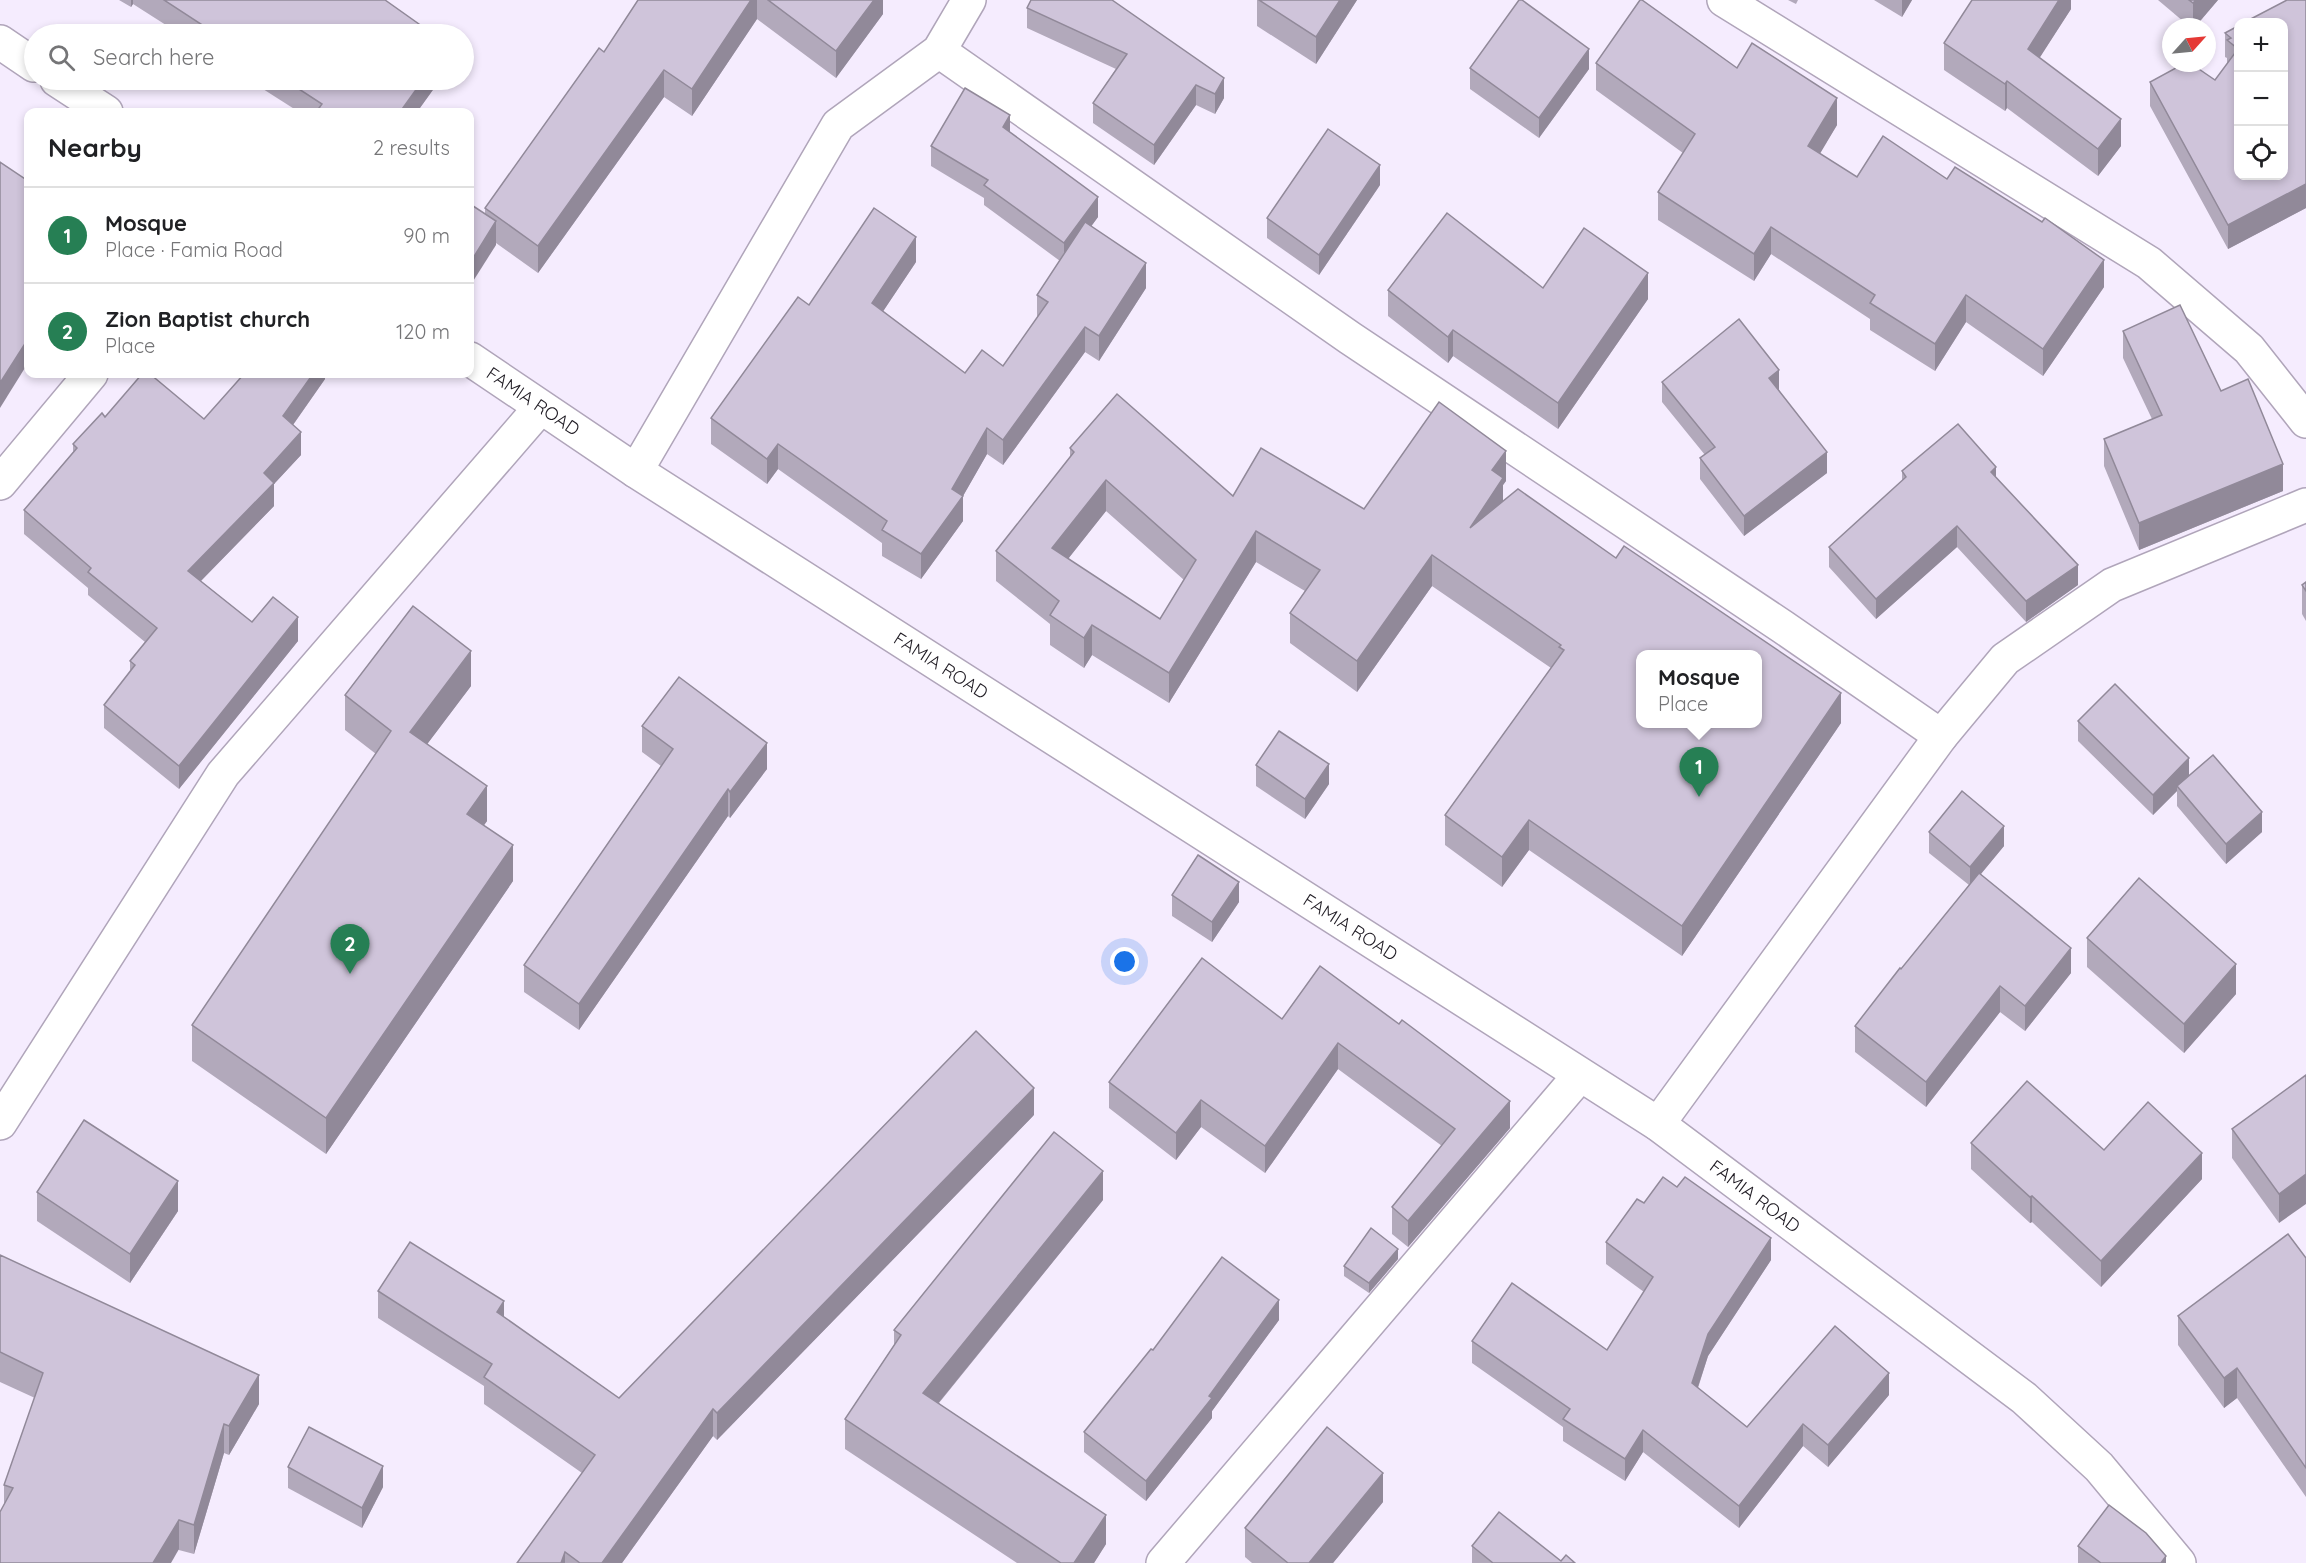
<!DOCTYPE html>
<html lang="en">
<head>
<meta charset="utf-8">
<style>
  body { margin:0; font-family:Quicksand,sans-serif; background:#f6f6f6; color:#202124 }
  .controls { position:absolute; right:18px; top:18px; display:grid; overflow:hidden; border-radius:12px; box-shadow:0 3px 9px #0003 }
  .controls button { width:54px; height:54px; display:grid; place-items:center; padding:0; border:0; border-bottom:2px solid #e0e0e0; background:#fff; color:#202124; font:30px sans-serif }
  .compass { position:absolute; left:2162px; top:18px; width:54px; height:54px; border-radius:50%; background:#fff; box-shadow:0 3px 9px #0003; rotate:63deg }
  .you { position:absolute; left:1125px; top:962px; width:21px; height:21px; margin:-15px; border:4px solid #fff; border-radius:50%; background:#1a73e8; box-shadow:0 0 0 9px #1a73e833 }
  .badge { display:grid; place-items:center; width:39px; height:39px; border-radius:50%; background:#267f54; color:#fff; font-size:20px; font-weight:700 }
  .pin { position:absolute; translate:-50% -50px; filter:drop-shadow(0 2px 3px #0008) }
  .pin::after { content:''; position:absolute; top:32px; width:21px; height:18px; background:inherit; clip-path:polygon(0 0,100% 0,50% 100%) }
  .popup { position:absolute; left:1636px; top:650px; width:126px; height:78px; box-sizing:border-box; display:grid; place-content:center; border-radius:12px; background:#fff; filter:drop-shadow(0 2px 4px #0005); font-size:20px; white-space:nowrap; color:#757577 }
  .popup b { font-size:22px; color:#202124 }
  .popup::after { content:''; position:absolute; left:50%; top:100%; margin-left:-12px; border:12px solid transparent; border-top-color:#fff }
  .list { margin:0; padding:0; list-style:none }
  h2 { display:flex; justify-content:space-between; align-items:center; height:78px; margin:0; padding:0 24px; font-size:26px }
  h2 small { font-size:20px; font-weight:400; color:#757577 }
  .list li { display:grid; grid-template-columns:39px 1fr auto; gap:18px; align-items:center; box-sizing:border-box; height:96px; padding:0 24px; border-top:2px solid #e0e0e0 }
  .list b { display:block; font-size:22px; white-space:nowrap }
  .list p { margin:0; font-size:20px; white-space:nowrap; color:#757577 }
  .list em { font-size:20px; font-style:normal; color:#757577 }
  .icon { flex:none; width:33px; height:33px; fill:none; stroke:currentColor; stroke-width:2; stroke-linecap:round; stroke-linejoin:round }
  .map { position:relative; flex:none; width:2306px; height:1563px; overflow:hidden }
  .search { position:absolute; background:#fff; box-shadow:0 3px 9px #0003; left:24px; top:24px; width:450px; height:66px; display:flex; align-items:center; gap:15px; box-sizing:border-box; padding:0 21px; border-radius:33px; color:#757577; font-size:22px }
  .panel { position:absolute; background:#fff; box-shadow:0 3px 9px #0003; left:24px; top:108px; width:450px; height:270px; border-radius:12px }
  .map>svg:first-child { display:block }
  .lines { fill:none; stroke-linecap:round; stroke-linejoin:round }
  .minor-casing { stroke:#b0a5ba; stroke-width:36 }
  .minor { stroke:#fff; stroke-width:33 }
  .wall { fill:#b2a9bb; fill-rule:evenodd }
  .shaded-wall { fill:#918999 }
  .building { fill:#cfc4da; stroke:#918999; stroke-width:1.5; fill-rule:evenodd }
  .labels { text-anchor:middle; stroke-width:4.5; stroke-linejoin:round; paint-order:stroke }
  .street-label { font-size:18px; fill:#1e1a22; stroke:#fefefe }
</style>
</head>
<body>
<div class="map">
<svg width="2306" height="1563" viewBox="0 0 2306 1563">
  <rect width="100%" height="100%" fill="#f5ecfe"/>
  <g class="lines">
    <g class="minor-casing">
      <g id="minor">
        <polyline points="1724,0 2149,263 2249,349 2306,421"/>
        <polyline points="0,42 34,65"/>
        <polyline points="939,51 1350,338 1783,627 1941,736"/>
        <polyline points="57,80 106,112"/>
        <path id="s1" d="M 470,359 L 636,471 L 1658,1124 L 2024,1398 L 2099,1467 L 2179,1563"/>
        <polyline points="636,471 838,125 939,51 969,0"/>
        <polyline points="0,483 91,374"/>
        <polyline points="0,1123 223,774 540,408"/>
        <polyline points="1658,1124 1941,736 2005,659 2112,585 2306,505"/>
        <polyline points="1163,1563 1580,1075"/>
      </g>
    </g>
    <use href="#minor" class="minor"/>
  </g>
  <g class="wall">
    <polygon points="119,0 385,0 433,34 180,34 133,4 131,7"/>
    <polygon points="638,0 883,0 883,14 836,78 757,19 692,116 664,97 538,273 496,243 496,245 485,214 485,208 604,52"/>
    <polygon points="1257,0 1357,0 1316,64 1257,26"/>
    <polygon points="1788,0 1798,0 1796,4"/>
    <polygon points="1874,0 1912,0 1902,17"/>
    <polygon points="2071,0 2071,9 2039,58 2121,146 2098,176 2007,108 2005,111 1944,70 1944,43"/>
    <polygon points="2158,0 2218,0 2195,27 2190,27"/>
    <polygon points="2306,0 2306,208 2228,249 2150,106 2150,82 2215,80 2227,64 2227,58 2225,57 2225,33"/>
    <polygon points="1116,3 1224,98 1215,114 1196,105 1154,165 1093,123 1093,103 1116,69 1027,28 1027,8"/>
    <polygon points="1596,63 1737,68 1837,125 1819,154 1857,177 2104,287 2043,376 1966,322 1935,371 1870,330 1870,319 1771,254 1754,281 1658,220 1658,192 1683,153 1596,90"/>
    <polygon points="1470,68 1589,69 1539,138 1470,89"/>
    <polygon points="249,80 440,80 417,112 299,112"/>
    <polygon points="1010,132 1098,217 1091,226 1146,288 1099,361 1085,352 1003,465 987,454 963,496 963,521 921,579 882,556 882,543 778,469 767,484 711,444 711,418 809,305 916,262 883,311 965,373 1003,366 1037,318 1037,295 1060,261 984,205 984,198 931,166 931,146"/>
    <polygon points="1380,185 1319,275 1267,238 1267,218"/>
    <polygon points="1543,288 1648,299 1558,429 1453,356 1448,363 1388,316 1388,290"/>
    <polygon points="2123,331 2221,391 2283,491 2139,550 2104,466 2104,439 2152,419 2123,358"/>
    <polygon points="231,374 325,374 325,379 293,425 301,455 274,484 274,506 201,581 252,622 298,641 179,789 104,728 104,705 130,672 130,661 145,642 88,595 88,588 24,534 24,510 73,452 73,444 105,417 204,419 240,379"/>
    <polygon points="1662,382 1779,390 1827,473 1744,536 1700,479 1700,458 1705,455 1662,402"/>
    <path d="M 1070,448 L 1233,496 L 1364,509 L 1506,481 L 1503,485 L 1503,501 L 1841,723 L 1682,956 L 1529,850 L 1502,887 L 1445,845 L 1445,815 L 1551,668 L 1432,586 L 1357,692 L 1290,643 L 1290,613 L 1305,591 L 1256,562 L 1169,703 L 1092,655 L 1084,668 L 1050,645 L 1050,624 L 996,581 L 996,551 L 1070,458 ZM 1106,511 L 1184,580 L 1160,619 L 1068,559 Z"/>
    <polygon points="1902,471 1996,477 2078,585 2026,622 1957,547 1876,619 1829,567 1829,547 1902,481"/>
    <polygon points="2306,582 2306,621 2302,614 2302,585"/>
    <polygon points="471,686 427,744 487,821 484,825 513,881 326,1154 192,1061 192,1025 376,754 345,730 345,695"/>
    <polygon points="2078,721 2189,775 2262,832 2226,864 2177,806 2177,791 2153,815 2078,741"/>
    <polygon points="642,726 767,769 730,818 728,816 579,1030 524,992 524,965 661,766 642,752"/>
    <polygon points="1256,765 1329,784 1305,819 1256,786"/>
    <polygon points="1929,832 2004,846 1981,874 2071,973 2025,1031 2000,1012 1926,1107 1855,1052 1855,1026 1969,885 1929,853"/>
    <polygon points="1172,895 1239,902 1212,942 1172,916"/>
    <polygon points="2087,938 2236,994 2184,1053 2087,967"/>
    <polygon points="1320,966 1510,1128 1408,1247 1392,1234 1392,1207 1442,1146 1338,1069 1265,1173 1201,1127 1176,1160 1109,1108 1109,1082 1282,1019"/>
    <polygon points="2306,1075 2279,1223 2232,1158 2232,1129"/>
    <polygon points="1034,1115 717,1440 713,1436 622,1563 517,1563 582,1473 484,1404 484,1386 378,1318 378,1291 504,1317 619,1398"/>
    <polygon points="1971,1143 2104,1150 2202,1179 2101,1287 2032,1222 2030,1223 1971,1169"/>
    <polygon points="37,1192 178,1211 130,1283 37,1221"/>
    <polygon points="1103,1200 939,1403 1106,1544 1094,1563 1017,1563 845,1449 845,1419 894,1345 894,1330"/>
    <polygon points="1644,1203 1771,1260 1708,1356 1698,1388 1747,1427 1889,1395 1828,1467 1803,1446 1739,1528 1643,1452 1625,1481 1563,1441 1563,1427 1472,1363 1472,1341 1607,1350 1644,1292 1606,1264 1606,1242"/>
    <polygon points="0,1255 259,1404 229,1455 224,1453 194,1554 4,1504 4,1485 35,1398 0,1382"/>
    <polygon points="2306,1258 2306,1497 2237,1398 2224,1408 2178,1345 2178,1316"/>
    <polygon points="1398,1259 1369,1293 1344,1276 1344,1266"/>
    <polygon points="1279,1320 1212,1411 1212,1418 1146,1501 1084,1452 1084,1432 1153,1350"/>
    <polygon points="288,1467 383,1487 362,1528 288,1488"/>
    <polygon points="1383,1502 1333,1563 1252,1563 1245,1557 1245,1528"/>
    <polygon points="1472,1546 1561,1561 1575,1563 1472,1563"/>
    <polygon points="2078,1546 2166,1563 2078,1563"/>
  </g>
  <g class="shaded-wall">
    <polygon points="131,0 133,0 133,4 131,7"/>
    <polygon points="751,0 757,0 757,19 692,116 692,89"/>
    <polygon points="874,0 883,0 883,14 836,78 836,51"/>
    <polygon points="1340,0 1357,0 1316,64 1316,37"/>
    <polygon points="1902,0 1912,0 1902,17"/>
    <polygon points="2059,0 2071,0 2071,9 2028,76 2028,49"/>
    <polygon points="2196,0 2218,0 2195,27 2193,27 2193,3"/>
    <polygon points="1589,49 1589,69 1539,138 1539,118"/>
    <polygon points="664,70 664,97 538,273 538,246"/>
    <polygon points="1224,78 1224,98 1215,114 1215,94"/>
    <polygon points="423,80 440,80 417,112 400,112"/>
    <polygon points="2007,81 2007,108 2005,111 2005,84"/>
    <polygon points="1196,85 1196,105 1154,165 1154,145"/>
    <polygon points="1837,98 1837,125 1808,174 1808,146"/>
    <polygon points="1010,115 1010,135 1003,127"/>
    <polygon points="2121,119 2121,146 2098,176 2098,149"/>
    <polygon points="1380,165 1380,185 1319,275 1319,255"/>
    <polygon points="2306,184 2306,208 2228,249 2228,225"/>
    <polygon points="1098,197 1098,217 1064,264 1064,243"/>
    <polygon points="496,221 496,245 470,286 470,263"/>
    <polygon points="1771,227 1771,254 1754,281 1754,254"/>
    <polygon points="916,237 916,262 872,328 872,303"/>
    <polygon points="2104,260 2104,287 2043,376 2043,349"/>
    <polygon points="1146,263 1146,288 1099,361 1099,336"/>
    <polygon points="1648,273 1648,299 1558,429 1558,403"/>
    <polygon points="1966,295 1966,322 1935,371 1935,344"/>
    <polygon points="1085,327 1085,352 1003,465 1003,440"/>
    <polygon points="1453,330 1453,356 1448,363 1448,337"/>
    <polygon points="28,339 28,363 0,408 0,383"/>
    <polygon points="1779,370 1779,390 1769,398 1769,378"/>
    <polygon points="313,374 325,374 325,379 283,439 283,416"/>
    <polygon points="987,428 987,454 963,496 963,521 921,579 921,554 952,489"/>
    <polygon points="301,432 301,455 274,484 274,506 188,594 188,571 264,473"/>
    <polygon points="778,444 778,469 767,484 767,459"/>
    <polygon points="1506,451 1506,481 1503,485 1503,508 1470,528 1492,470"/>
    <polygon points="1827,452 1827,473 1744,536 1744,516"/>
    <polygon points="2283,464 2283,491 2139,550 2139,523"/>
    <polygon points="1996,467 1996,488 1991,472"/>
    <polygon points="1106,480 1106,511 1052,579 1052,548"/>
    <polygon points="1957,526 1957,547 1876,619 1876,599"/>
    <polygon points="1256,531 1256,562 1169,703 1169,673"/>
    <polygon points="1432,555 1432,586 1357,692 1357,661"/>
    <polygon points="2078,565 2078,585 2026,622 2026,601"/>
    <polygon points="298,617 298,641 179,789 179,766"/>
    <polygon points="1092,625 1092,655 1084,668 1084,638"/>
    <polygon points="471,651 471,686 410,767 410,732"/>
    <polygon points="1841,693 1841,723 1682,956 1682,926"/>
    <polygon points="767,743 767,769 730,818 730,792"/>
    <polygon points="2189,758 2189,778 2177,786 2177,791 2153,815 2153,795"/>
    <polygon points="1329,764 1329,784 1305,819 1305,799"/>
    <polygon points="487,786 487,821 467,849 467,814"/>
    <polygon points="728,789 728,816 579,1030 579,1004"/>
    <polygon points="2262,812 2262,832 2226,864 2226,844"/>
    <polygon points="1529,820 1529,850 1502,887 1502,857"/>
    <polygon points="2004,826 2004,846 1970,887 1970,867"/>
    <polygon points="513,845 513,881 326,1154 326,1118"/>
    <polygon points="1239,882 1239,902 1212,942 1212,922"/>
    <polygon points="2071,948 2071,973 2025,1031 2025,1006"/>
    <polygon points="2236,964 2236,994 2184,1053 2184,1024"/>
    <polygon points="2000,986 2000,1012 1926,1107 1926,1082"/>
    <polygon points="1338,1043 1338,1069 1265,1173 1265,1146"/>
    <polygon points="1034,1088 1034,1115 717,1440 717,1413"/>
    <polygon points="1201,1100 1201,1127 1176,1160 1176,1133"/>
    <polygon points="1510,1101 1510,1128 1408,1247 1408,1221"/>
    <polygon points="2202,1153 2202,1179 2101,1287 2101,1261"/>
    <polygon points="1103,1171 1103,1200 923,1422 923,1393"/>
    <polygon points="2306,1174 2306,1204 2279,1223 2279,1194"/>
    <polygon points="178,1181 178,1211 130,1283 130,1254"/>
    <polygon points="2032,1196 2032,1222 2030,1223 2030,1197"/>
    <polygon points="1771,1238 1771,1260 1708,1356 1692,1405 1692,1383 1708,1334"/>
    <polygon points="1398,1249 1398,1259 1369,1293 1369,1283"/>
    <polygon points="1279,1300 1279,1320 1212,1411 1212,1418 1146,1501 1146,1481"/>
    <polygon points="504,1301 504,1328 497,1312"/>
    <polygon points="2237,1368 2237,1398 2224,1408 2224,1378"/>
    <polygon points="1889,1373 1889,1395 1828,1467 1828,1445"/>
    <polygon points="259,1375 259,1404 229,1455 229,1426"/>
    <polygon points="713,1409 713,1436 622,1563 602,1563"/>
    <polygon points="224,1424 224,1453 194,1554 194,1525"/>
    <polygon points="1803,1424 1803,1446 1739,1528 1739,1506"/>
    <polygon points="1643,1430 1643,1452 1625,1481 1625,1459"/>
    <polygon points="383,1466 383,1487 362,1528 362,1508"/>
    <polygon points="1383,1473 1383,1502 1333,1563 1309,1563"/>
    <polygon points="1106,1515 1106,1544 1094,1563 1074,1563"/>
    <polygon points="179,1520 179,1549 171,1563 153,1563"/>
    <polygon points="565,1552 565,1563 561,1563"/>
    <polygon points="2166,1556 2166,1563 2161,1563"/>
  </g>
  <g class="building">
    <polygon points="164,0 385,0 433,34 216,34"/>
    <polygon points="638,0 751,0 692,89 664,70 538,246 485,208 599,48 604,52"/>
    <polygon points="768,0 874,0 836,51"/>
    <polygon points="1031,0 1112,0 1224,78 1215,94 1196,85 1154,145 1093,103 1127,54 1027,8"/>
    <polygon points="1259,0 1340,0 1316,37"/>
    <polygon points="1519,0 1522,0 1589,49 1539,118 1470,68"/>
    <polygon points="1640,0 1642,0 1737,68 1752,43 1837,98 1808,146 1857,177 1883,136 1947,179 1955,167 2042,222 2045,218 2104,260 2043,349 1966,295 1935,344 1870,303 1875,295 1771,227 1754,254 1658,192 1695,134 1596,63"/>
    <polygon points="1972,0 2059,0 2028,49 2121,119 2098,149 2007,81 2005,84 1944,43"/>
    <polygon points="2189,0 2196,0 2193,3"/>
    <polygon points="2287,0 2306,0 2306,184 2228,225 2150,82 2185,63 2190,63 2215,80 2238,49 2227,40 2231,38 2225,33 2238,26 2238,176 2283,176 2283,22 2245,22"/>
    <polygon points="285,80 423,80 400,112 326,112 319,108 322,104"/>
    <polygon points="965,88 1010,115 1003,127 1098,197 1064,243 984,185 988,180 931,146"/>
    <polygon points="1328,129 1380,165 1319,255 1267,218"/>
    <polygon points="0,162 28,181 28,339 0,383"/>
    <polygon points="470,204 496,221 470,263"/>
    <polygon points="874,208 916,237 872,303 965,373 982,350 1003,366 1048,302 1037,295 1085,222 1146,263 1099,336 1085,327 1003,440 987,428 952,489 963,496 921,554 882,530 887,521 778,444 767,459 711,418 798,297 809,305"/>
    <polygon points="1447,213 1543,288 1584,228 1648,273 1558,403 1453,330 1448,337 1388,290"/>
    <polygon points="2180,305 2221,391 2248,379 2283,464 2139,523 2104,439 2162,415 2123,331"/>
    <polygon points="1739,319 1779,370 1769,378 1827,452 1744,516 1700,458 1715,447 1662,382"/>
    <polygon points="142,374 150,374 204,419 244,374 313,374 283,416 301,432 264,473 274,483 188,571 252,622 273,597 298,617 179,766 104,705 135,665 130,661 157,628 88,572 91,568 24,510 77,448 73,444 102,413 105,417"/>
    <path d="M 1117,394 L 1233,496 L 1261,448 L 1364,509 L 1439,402 L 1506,451 L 1492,470 L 1503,478 L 1470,528 L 1518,489 L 1616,558 L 1624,546 L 1841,693 L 1682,926 L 1529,820 L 1502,857 L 1445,815 L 1564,650 L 1559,647 L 1561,645 L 1432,555 L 1357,661 L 1290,613 L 1320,570 L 1256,531 L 1169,673 L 1092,625 L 1084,638 L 1050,615 L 1059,601 L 996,551 L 1074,452 L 1070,448 ZM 1106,480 L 1196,560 L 1160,619 L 1052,548 ZM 1641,654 L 1758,654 L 1758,723 L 1641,723 Z"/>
    <polygon points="1958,424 1996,467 1991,472 2078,565 2026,601 1957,526 1876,599 1829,547 1906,477 1902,471"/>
    <polygon points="2306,582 2306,591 2302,585"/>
    <polygon points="413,606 471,651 410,732 487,786 467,814 513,845 326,1118 192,1025 391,731 345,695"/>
    <polygon points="679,677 767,743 730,792 728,789 579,1004 524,965 673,749 642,726"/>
    <polygon points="2115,684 2189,758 2153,795 2078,721"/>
    <polygon points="1279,731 1329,764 1305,799 1256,765"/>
    <polygon points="2213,755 2262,812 2226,844 2177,786"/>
    <polygon points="1962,791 2004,826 1970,867 1929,832"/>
    <polygon points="1198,855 1239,882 1212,922 1172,895"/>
    <polygon points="1979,873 2071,948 2025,1006 2000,986 1926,1082 1855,1026 1900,968 1901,969"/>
    <polygon points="2139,878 2236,964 2184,1024 2087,938"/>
    <polygon points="1202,958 1282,1019 1320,966 1399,1024 1402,1020 1510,1101 1408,1221 1392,1207 1455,1129 1338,1043 1265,1146 1201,1100 1176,1133 1109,1082"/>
    <polygon points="976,1031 1034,1088 717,1413 713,1409 602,1563 580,1563 565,1552 561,1563 517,1563 595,1455 484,1377 492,1364 378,1291 410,1242 504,1301 497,1312 619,1398"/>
    <polygon points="2306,1075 2306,1174 2279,1194 2232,1129"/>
    <polygon points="2027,1081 2104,1150 2148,1102 2202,1153 2101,1261 2032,1196 2030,1197 1971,1143"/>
    <polygon points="84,1120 178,1181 130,1254 37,1192"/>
    <polygon points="1054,1132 1103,1171 923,1393 1106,1515 1074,1563 1061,1563 845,1419 901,1335 894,1330"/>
    <polygon points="1663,1177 1677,1187 1685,1177 1771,1238 1708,1334 1692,1383 1747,1427 1835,1326 1889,1373 1828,1445 1803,1424 1739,1506 1643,1430 1625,1459 1563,1419 1570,1409 1472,1341 1512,1283 1607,1350 1653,1277 1606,1242 1637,1199 1644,1203"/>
    <polygon points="1371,1228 1398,1249 1369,1283 1344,1266"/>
    <polygon points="2288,1234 2306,1258 2306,1468 2237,1368 2224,1378 2178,1316"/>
    <polygon points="0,1255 259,1375 229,1426 224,1424 194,1525 179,1520 153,1563 0,1563 0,1512 13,1488 4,1485 43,1373 0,1352"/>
    <polygon points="1222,1257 1279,1300 1209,1396 1212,1398 1146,1481 1084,1432 1151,1349 1153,1350"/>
    <polygon points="309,1427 383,1466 362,1508 288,1467"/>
    <polygon points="1327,1427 1383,1473 1309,1563 1288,1563 1245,1528"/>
    <polygon points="2109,1505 2146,1533 2166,1556 2161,1563 2101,1563 2078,1546"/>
    <polygon points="1499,1512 1561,1561 1566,1555 1575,1563 1493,1563 1472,1546"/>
  </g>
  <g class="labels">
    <g class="street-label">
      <text dy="6" stroke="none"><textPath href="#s1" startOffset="76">FAMIA ROAD</textPath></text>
      <text dy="6" stroke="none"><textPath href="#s1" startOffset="562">FAMIA ROAD</textPath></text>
      <text dy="6" stroke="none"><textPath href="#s1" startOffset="1048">FAMIA ROAD</textPath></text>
      <text dy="6" stroke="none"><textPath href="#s1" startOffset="1534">FAMIA ROAD</textPath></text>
    </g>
  </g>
</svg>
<div class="controls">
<button>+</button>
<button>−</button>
<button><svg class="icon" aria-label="locate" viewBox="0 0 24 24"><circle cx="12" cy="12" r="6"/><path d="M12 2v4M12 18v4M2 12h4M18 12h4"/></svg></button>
</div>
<svg class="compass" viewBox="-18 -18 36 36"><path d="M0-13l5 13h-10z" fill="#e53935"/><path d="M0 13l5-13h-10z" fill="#757577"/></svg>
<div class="you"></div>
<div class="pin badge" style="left:1699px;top:797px">1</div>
<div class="popup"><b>Mosque</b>Place</div>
<div class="pin badge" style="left:350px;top:974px">2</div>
<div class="search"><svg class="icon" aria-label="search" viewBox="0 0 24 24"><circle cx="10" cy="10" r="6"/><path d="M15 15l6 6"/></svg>Search here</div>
<section class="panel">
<h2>Nearby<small>2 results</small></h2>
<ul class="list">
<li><span class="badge">1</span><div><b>Mosque</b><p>Place · Famia Road</p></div><em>90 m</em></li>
<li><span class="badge">2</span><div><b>Zion Baptist church</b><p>Place</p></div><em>120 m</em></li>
</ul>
</section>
</div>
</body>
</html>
